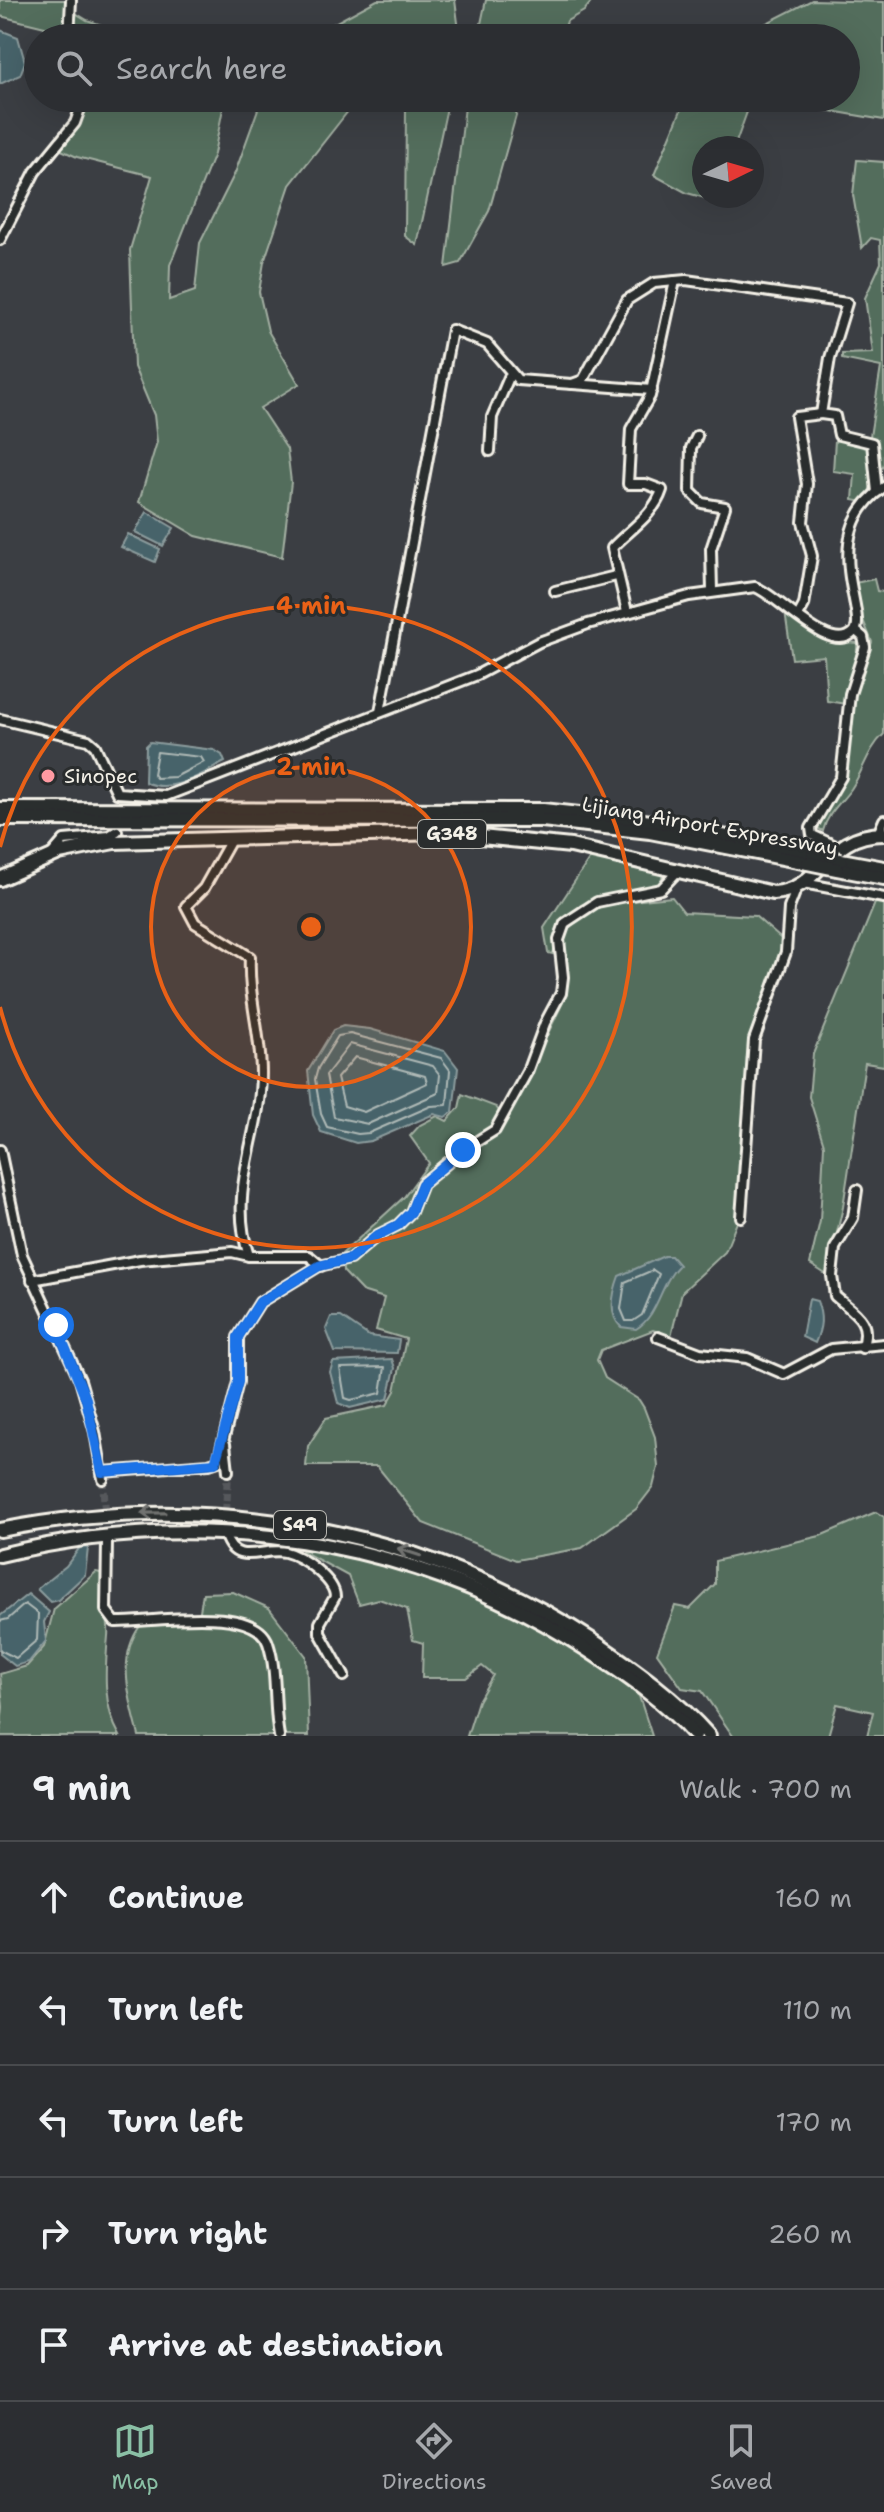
<!DOCTYPE html>
<html lang="en">
<head>
<meta charset="utf-8">
<style>
  body { margin:0; font-family:"Shantell Sans",sans-serif; background:#34363a; color:#f1f3f6 }
  .compass { position:absolute; left:692px; top:136px; width:72px; height:72px; border-radius:50%; background:#2c2e32; box-shadow:0 8px 32px #0002; rotate:85deg }
  .stop { position:absolute; width:24px; height:24px; margin:-18px; border:6px solid #1a73e8; border-radius:50%; background:#fff }
  .stop.end { background:#1a73e8; border-color:#fff; box-shadow:0 2px 8px #0008 }
  .list { margin:0; padding:0; list-style:none }
  h2 { display:flex; justify-content:space-between; align-items:center; height:104px; margin:0; padding:0 32px; font-size:34px }
  h2 small { font-size:26px; font-weight:400; color:#a6a8ac }
  .list li { display:grid; grid-template-columns:52px 1fr auto; gap:24px; align-items:center; box-sizing:border-box; height:112px; padding:0 32px; border-top:2px solid #484a4d }
  .list b { display:block; font-size:30px; white-space:nowrap }
  .list em { font-size:26px; font-style:normal; color:#a6a8ac }
  .icon { flex:none; width:44px; height:44px; fill:none; stroke:currentColor; stroke-width:2; stroke-linecap:round; stroke-linejoin:round }
  .map { position:relative; flex:none; width:884px; height:1736px; overflow:hidden }
  .search { position:absolute; background:#2c2e32; box-shadow:0 8px 32px #0002; left:24px; right:24px; top:24px; height:88px; display:flex; align-items:center; gap:20px; box-sizing:border-box; padding:0 28px; border-radius:44px; color:#a6a8ac; font-size:30px }
  .sheet { height:664px; background:#2c2e32 }
  nav { display:flex; justify-content:space-around; align-items:center; box-sizing:border-box; height:112px; border-top:2px solid #484a4d; background:#2c2e32; font-size:22px; color:#a6a8ac }
  nav a { display:grid; justify-items:center; gap:4px }
  nav .on { color:#8abfa5 }
  .map>svg:first-child { display:block }
  .green { fill:#526d5c; stroke:#a3afa2; stroke-width:2 }
  .water { fill:#47646b; stroke:#8c9c9d; stroke-width:2 }
  .lines { fill:none; stroke-linecap:round; stroke-linejoin:round }
  .shore { stroke:#afb9b6; stroke-width:2 }
  .minor-tunnel { stroke:#57595c; stroke-width:8; stroke-dasharray:8 4; stroke-linecap:butt }
  .minor-casing { stroke:#f4f1e8; stroke-width:14 }
  .highway-casing { stroke:#f4f1e8; stroke-width:18 }
  .minor { stroke:#2a2d2e; stroke-width:8 }
  .highway { stroke:#2a2d2e; stroke-width:12 }
  .highway-bridge-casing { stroke:#f4f1e8; stroke-width:18; stroke-linecap:butt }
  .highway-bridge { stroke:#2a2d2e; stroke-width:12 }
  .oneway { stroke:#71726f }
  .route { stroke:#1a73e8; stroke-width:10 }
  .ring { fill:none; stroke:#e96117; stroke-width:4 }
  .poi-dot { fill:#ff9aa2; stroke:#2a2d2e; stroke-width:3 }
  .labels { text-anchor:middle; stroke-width:6; stroke-linejoin:round; paint-order:stroke }
  .shield { fill:#2a2d2e; stroke:#b7b6b0; stroke-width:2 }
  .shield-label { font-size:18px; font-weight:bold; fill:#f4f1e8 }
  .poi-label { font-size:20px; fill:#f4f1e8; stroke:#2a2d2e; text-anchor:start }
  .street-label { font-size:20px; fill:#f4f1e8; stroke:#2a2d2e }
  .centre { fill:#e96117; stroke:#2a2d2e; stroke-width:4 }
  .ring-label { font-size:24px; text-anchor:middle; font-weight:bold; fill:#e96117; stroke:#2a2d2e; stroke-width:6; stroke-linejoin:round; paint-order:stroke }
</style>
</head>
<body>
<div class="map">
<svg width="884" height="1736" viewBox="0 0 884 1736">
  <rect width="100%" height="100%" fill="#3b3e43"/>
  <filter id="ink" filterUnits="userSpaceOnUse"><feTurbulence type="fractalNoise" baseFrequency=".0125" numOctaves="2"/><feDisplacementMap in="SourceGraphic" scale="16" xChannelSelector="R" yChannelSelector="G"/><feConvolveMatrix kernelMatrix="1 2 1 2 8 2 1 2 1" color-interpolation-filters="sRGB"/></filter>
  <g filter="url(#ink)">
    <g class="green">
      <polygon points="0,0 68,0 69,9 87,20 139,38 44,38 45,27 0,16"/>
      <polygon points="377,0 455,0 460,38 307,38"/>
      <polygon points="486,0 593,0 584,11 567,21 562,38 478,38"/>
      <polygon points="812,0 884,2 884,120 755,98 846,98 846,38 725,38 733,27 761,26"/>
      <polygon points="87,98 225,98 214,154 170,265 169,300 195,291 200,243 235,173 262,98 449,98 417,245 405,236 406,107 364,102 349,110 290,185 264,262 259,292 268,331 299,384 260,408 287,449 291,482 282,557 196,536 139,502 157,442 154,415 134,367 130,250 152,176 77,157 59,149 85,112"/>
      <polygon points="466,98 521,98 489,211 460,263 446,267"/>
      <polygon points="686,98 752,98 734,148 704,148 704,196 710,196 709,199 687,193 654,175"/>
      <polygon points="857,160 884,162 884,464 863,502 853,500 855,474 833,471 835,440 869,443 881,367 842,359 842,354 873,353 865,298 881,263 880,240 871,238 862,248 853,195"/>
      <path d="M 874,579 L 877,591 L 884,592 L 884,734 C 867,750 864,770 851,789 C 840,804 828,812 823,831 L 815,827 L 843,781 L 854,693 L 872,642 L 861,615 L 855,583 Z"/>
      <path d="M 785,612 L 823,640 L 857,643 C 858,663 850,683 846,704 L 827,701 L 824,656 L 792,659 Z"/>
      <polygon points="590,858 664,873 659,885 581,905 561,924 553,954 548,953 544,928"/>
      <polygon points="672,897 684,912 755,916 786,943 752,1039 739,1217 725,1252 682,1292 671,1336 653,1330 601,1350 597,1360 605,1378 639,1400 644,1408 655,1437 658,1467 653,1487 636,1509 582,1548 516,1560 423,1523 377,1466 306,1466 308,1446 326,1418 387,1405 395,1391 406,1339 376,1330 384,1298 362,1291 343,1271 342,1254 404,1197 429,1163 410,1136 420,1125 437,1116 447,1121 459,1108 462,1094 496,1107 506,1120 567,994 563,945 567,930 588,911 611,903"/>
      <polygon points="875,903 884,904 884,1066 865,1063 843,1207 827,1275 810,1264 820,1221 824,1145 809,1097 813,1054"/>
      <polygon points="876,1512 884,1517 884,1736 867,1736 873,1712 837,1704 828,1736 733,1736 702,1691 682,1688 657,1653 675,1606 690,1609 715,1584 715,1561 820,1536"/>
      <polygon points="304,1545 337,1549 466,1588 581,1650 639,1696 652,1736 467,1736 478,1701 493,1675 482,1666 466,1678 422,1678 423,1643 413,1640 407,1609 379,1599 359,1604 348,1576 302,1551"/>
      <path d="M 96,1572 L 101,1573 C 102,1589 110,1624 108,1636 C 105,1670 102,1705 120,1736 L 0,1736 L 3,1707 L 0,1674 L 27,1666 L 44,1647 L 54,1609 Z"/>
      <path d="M 233,1592 L 269,1608 L 306,1656 L 309,1736 L 139,1736 C 130,1700 116,1659 140,1626 L 198,1623 L 203,1593 Z"/>
    </g>
    <g class="water">
      <polygon points="0,30 18,37 25,62 20,75 0,84"/>
      <polygon points="147,512 174,528 163,546 135,532"/>
      <polygon points="128,534 160,549 155,562 121,547"/>
      <path d="M 150,742 L 214,750 L 222,755 L 225,762 C 201,774 172,795 145,782 L 146,746 Z"/>
      <polygon points="343,1026 370,1029 445,1051 458,1068 453,1112 445,1117 434,1114 371,1141 356,1143 321,1132 313,1115 308,1071 333,1030"/>
      <path d="M 664,1256 L 671,1256 L 679,1265 C 660,1283 659,1315 636,1329 L 621,1327 C 608,1315 613,1292 619,1276 Z"/>
      <path d="M 809,1299 L 817,1301 C 823,1317 822,1327 815,1343 L 802,1337 Z"/>
      <polygon points="331,1317 341,1317 369,1336 399,1340 397,1353 335,1352 326,1329"/>
      <polygon points="392,1359 395,1368 388,1399 350,1408 338,1403 330,1372 333,1362"/>
      <polygon points="81,1546 88,1548 85,1575 58,1600 50,1602 37,1589 66,1566"/>
      <polygon points="28,1594 49,1612 44,1622 46,1641 29,1662 15,1666 0,1654 0,1616"/>
    </g>
    <g class="lines">
      <g class="shore">
        <polygon points="157,752 201,757 204,762 175,777 156,778 153,774"/>
        <polygon points="350,1034 441,1058 450,1070 447,1105 431,1106 369,1133 358,1134 327,1127 321,1114 315,1079 318,1068 338,1036"/>
        <polygon points="350,1044 433,1066 440,1075 438,1093 368,1124 334,1117 326,1075"/>
        <polygon points="355,1057 425,1076 427,1083 364,1112 344,1106 337,1078"/>
        <polygon points="653,1270 659,1274 642,1315 633,1321 626,1321 621,1309 625,1282"/>
        <polygon points="385,1367 381,1393 351,1400 345,1398 340,1368"/>
        <polyline points="0,1621 8,1619 25,1604 38,1614 37,1640 16,1658 0,1650"/>
      </g>
      <g class="minor-tunnel">
        <polyline points="103,1479 107,1542"/>
        <polyline points="225,1536 228,1471"/>
      </g>
      <g class="minor-casing">
        <g id="minor">
          <polyline points="69,38 71,0"/>
          <polyline points="0,240 35,172 75,123 84,98"/>
          <polyline points="573,384 652,390"/>
          <polyline points="697,436 691,448 690,491 702,503 725,507 711,549 712,591"/>
          <polyline points="490,451 492,417 510,375"/>
          <polyline points="555,591 616,576"/>
          <path d="M 627,612 L 612,548 C 630,529 654,515 662,490 L 646,484 L 628,484 L 631,429 L 650,396 L 675,281"/>
          <polyline points="798,616 804,605 812,556 803,522 807,484 796,417 821,414"/>
          <polyline points="380,712 452,330 487,344 518,380 572,384 583,380 627,300 654,283 686,280 847,303 830,358 821,414 835,416 839,435 872,443 877,492"/>
          <path d="M 0,719 L 88,740 L 95,746 L 117,793 L 166,796 L 477,675 L 539,642 L 588,624 L 689,596 L 755,587 C 780,596 830,657 854,632 C 870,616 815,534 884,487"/>
          <polyline points="878,834 884,820"/>
          <path d="M 232,838 L 204,888 L 186,906 L 195,923 L 250,957 C 248,997 261,1034 261,1073 C 261,1138 227,1189 249,1256"/>
          <polyline points="838,847 812,835 811,828 841,777 850,694 865,647 863,637 856,631"/>
          <polyline points="51,855 64,840 109,836 117,831"/>
          <polyline points="803,883 884,898"/>
          <polyline points="0,1150 22,1255 80,1380 95,1432 103,1479"/>
          <path d="M 857,1190 L 853,1218 L 835,1248 L 832,1276 L 835,1296 C 853,1312 873,1320 862,1348"/>
          <polyline points="741,1217 754,1040 786,952 789,908 797,887"/>
          <polyline points="32,1280 140,1260 232,1252 249,1256 309,1256 321,1266"/>
          <polyline points="658,1337 700,1353 747,1358 784,1374 831,1349 884,1344"/>
          <polyline points="225,1444 228,1471"/>
          <polyline points="102,1472 209,1464 218,1461 238,1382 238,1337 260,1302 319,1266 350,1259 378,1235 398,1225 411,1212 422,1184 463,1150 495,1130 527,1072 545,1023 561,993 563,977 559,940 565,923 597,902 661,889 678,871"/>
          <path d="M 225,1536 C 236,1568 262,1547 285,1552 C 302,1556 335,1580 335,1597 L 320,1623 L 320,1633 L 344,1676"/>
          <path d="M 107,1542 L 106,1610 L 115,1622 C 149,1623 255,1603 268,1643 C 278,1673 273,1705 279,1736"/>
        </g>
      </g>
      <g class="highway-casing">
        <g id="highway">
          <polyline points="0,809 543,810 652,822 813,854"/>
          <polyline points="0,819 542,820 650,832 808,863"/>
          <polyline points="841,860 884,868"/>
          <polyline points="837,869 884,878"/>
          <path d="M 0,879 L 59,853 L 114,842 L 440,833 L 571,846 L 773,893 C 824,890 823,834 884,834"/>
          <path d="M 0,1530 C 204,1489 417,1526 592,1640 C 633,1668 676,1698 709,1736"/>
          <path d="M 0,1555 C 200,1506 412,1536 586,1649 C 624,1674 666,1702 695,1736"/>
        </g>
      </g>
      <use href="#minor" class="minor"/>
      <use href="#highway" class="highway"/>
      <g class="highway-bridge-casing">
        <g id="highway-bridge">
          <polyline points="813,854 841,860"/>
          <polyline points="808,863 837,869"/>
        </g>
      </g>
      <use href="#highway-bridge" class="highway-bridge"/>
    </g>
    <defs><path id="oneway-shaft" d="M-6 0H5M1.5-3L5.5 0L1.5 3" fill="none" stroke-width="1.6" stroke-linecap="round" stroke-linejoin="round" transform="scale(2)"/></defs>
    <g class="oneway">
      <use href="#oneway-shaft" transform="translate(153 1513) rotate(179)"/>
      <use href="#oneway-shaft" transform="translate(409 1552) rotate(-162)"/>
    </g>
  </g>
  <g class="lines" filter="url(#ink)">
    <polyline class="route" points="56,1325 86,1399 102,1472 215,1463 238,1382 238,1337 260,1302 319,1266 350,1259 378,1235 398,1225 411,1212 422,1184 463,1150"/>
  </g>
  <circle cx="311" cy="927" r="160" fill="#e96117" fill-opacity=".12"/>
  <g class="ring">
    <circle cx="311" cy="927" r="160"/>
    <path d="M0 847A321 321 0 1 1 0 1007"/>
  </g>
  <circle class="poi-dot" cx="48" cy="776" r="8"/>
  <g class="labels">
    <g class="shield">
      <rect x="418" y="820" width="68" height="28" rx="6"/>
      <rect x="274" y="1511" width="52" height="28" rx="6"/>
    </g>
    <g class="shield-label">
      <text x="452" y="840">G348</text>
      <text x="300" y="1531">S49</text>
    </g>
    <g class="poi-label">
      <text x="64" y="783">Sinopec</text>
    </g>
    <g class="street-label">
      <text transform="translate(710 826) rotate(10)" y="7">Lijiang Airport Expressway</text>
    </g>
  </g>
  <circle cx="311" cy="927" r="12" class="centre"/>
  <g class="ring-label">
    <text x="311" y="614">4 min</text>
    <text x="311" y="775">2 min</text>
  </g>
</svg>
<svg class="compass" viewBox="-18 -18 36 36"><path d="M0-13l5 13h-10z" fill="#e53935"/><path d="M0 13l5-13h-10z" fill="#a6a8ac"/></svg>
<div class="stop" style="left:56px;top:1325px"></div>
<div class="stop end" style="left:463px;top:1150px"></div>
<div class="search"><svg class="icon" aria-label="search" viewBox="0 0 24 24"><circle cx="10" cy="10" r="6"/><path d="M15 15l6 6"/></svg>Search here</div>
</div>
<section class="sheet">
<h2>9 min<small>Walk · 700 m</small></h2>
<ul class="list">
<li><svg class="icon" aria-label="ahead" viewBox="0 0 24 24"><path d="M12 20V5M6 11l6-6 6 6"/></svg><div><b>Continue</b></div><em>160 m</em></li>
<li><svg class="icon" aria-label="left" viewBox="0 0 24 24"><path d="M17 20v-9H6M10 6l-5 5 5 5"/></svg><div><b>Turn left</b></div><em>110 m</em></li>
<li><svg class="icon" aria-label="left" viewBox="0 0 24 24"><path d="M17 20v-9H6M10 6l-5 5 5 5"/></svg><div><b>Turn left</b></div><em>170 m</em></li>
<li><svg class="icon" aria-label="right" viewBox="0 0 24 24"><path d="M7 20v-9h11M14 6l5 5-5 5"/></svg><div><b>Turn right</b></div><em>260 m</em></li>
<li><svg class="icon" aria-label="arrive" viewBox="0 0 24 24"><path d="M6 21V4h12l-3 4 3 4H6"/></svg><div><b>Arrive at destination</b></div></li>
</ul>
</section>
<nav>
<a class="on"><svg class="icon" aria-label="map" viewBox="0 0 24 24"><path d="M3 6l6-2 6 2 6-2v14l-6 2-6-2-6 2zM9 4v14M15 6v14"/></svg>Map</a>
<a><svg class="icon" aria-label="directions" viewBox="0 0 24 24"><path d="M12 3l9 9-9 9-9-9zM9 14v-3h6M13 9l2 2-2 2"/></svg>Directions</a>
<a><svg class="icon" aria-label="saved" viewBox="0 0 24 24"><path d="M7 4h10v16l-5-4-5 4z"/></svg>Saved</a>
</nav>
</body>
</html>
